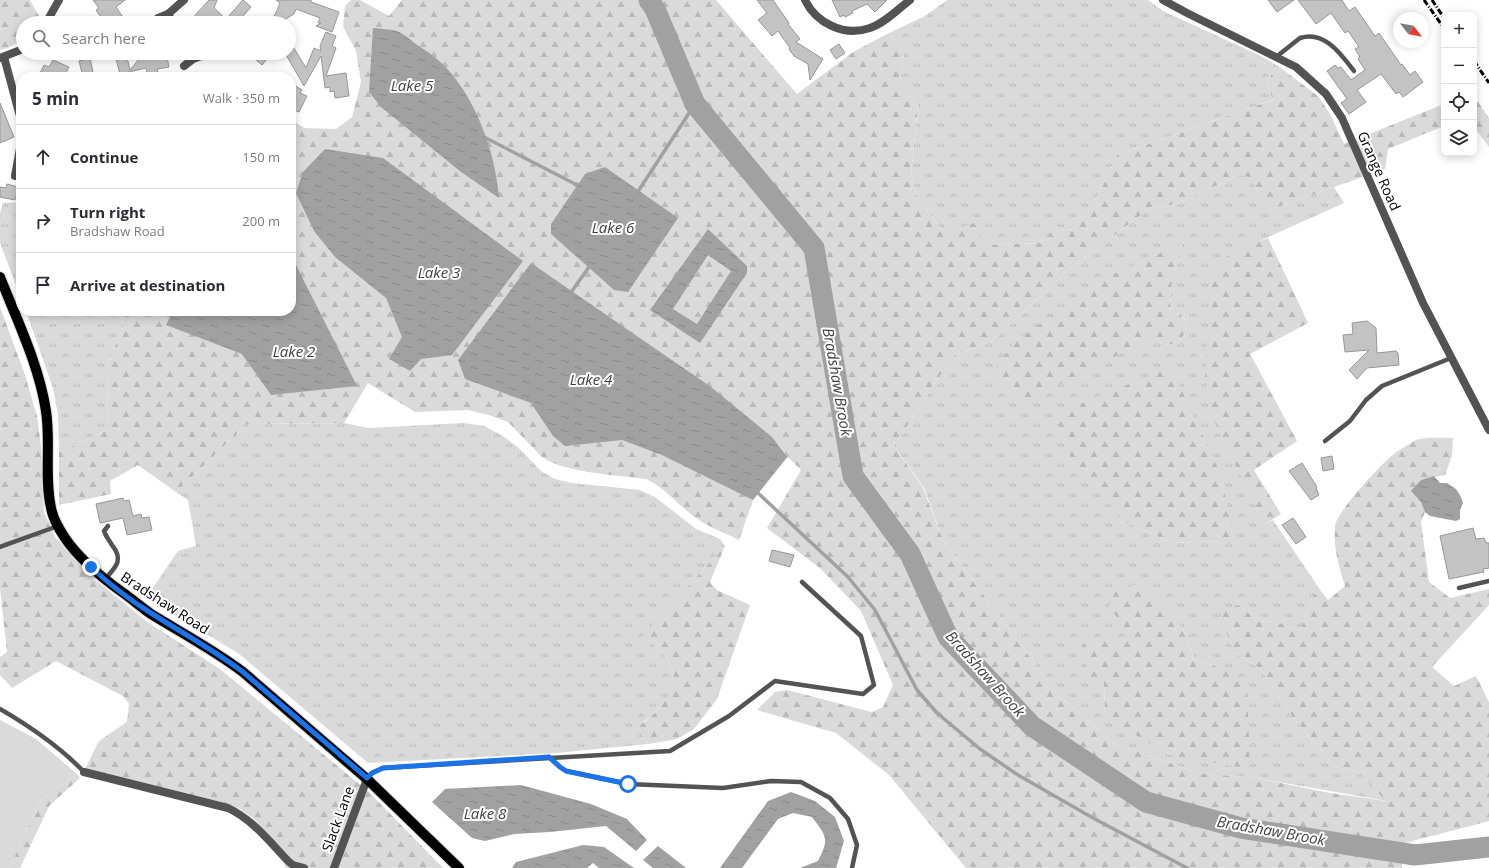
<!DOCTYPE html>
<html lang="en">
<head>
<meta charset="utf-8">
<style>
  body { margin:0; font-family:"Open Sans",sans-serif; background:#f2f2f3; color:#2b2b33 }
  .controls { position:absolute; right:12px; top:12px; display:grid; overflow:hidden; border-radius:8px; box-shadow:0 2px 10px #0003 }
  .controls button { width:36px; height:36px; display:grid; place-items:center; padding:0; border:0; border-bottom:1px solid #e1e1e2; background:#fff; color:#2b2b33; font:20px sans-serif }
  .compass { position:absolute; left:1393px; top:12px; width:36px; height:36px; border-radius:50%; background:#fff; box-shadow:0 2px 10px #0003; rotate:121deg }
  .stop { position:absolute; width:12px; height:12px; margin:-9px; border:3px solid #1a73e8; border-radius:50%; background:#fff }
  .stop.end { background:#1a73e8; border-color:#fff; box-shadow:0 1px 4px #0008 }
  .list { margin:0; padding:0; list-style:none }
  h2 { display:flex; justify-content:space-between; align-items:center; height:52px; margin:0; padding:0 16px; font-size:17px }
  h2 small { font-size:13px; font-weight:400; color:#7c7c81 }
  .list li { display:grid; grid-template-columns:26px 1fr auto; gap:12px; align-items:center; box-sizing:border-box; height:64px; padding:0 16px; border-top:1px solid #e1e1e2 }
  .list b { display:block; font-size:15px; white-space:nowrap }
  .list p { margin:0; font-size:13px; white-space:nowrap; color:#7c7c81 }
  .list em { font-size:13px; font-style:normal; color:#7c7c81 }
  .icon { flex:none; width:22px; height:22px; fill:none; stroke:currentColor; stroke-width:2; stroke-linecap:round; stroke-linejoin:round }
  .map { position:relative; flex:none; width:1489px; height:868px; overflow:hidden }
  .search { position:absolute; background:#fff; box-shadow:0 2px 10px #0003; left:16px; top:16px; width:280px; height:44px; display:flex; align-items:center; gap:10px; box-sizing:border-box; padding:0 14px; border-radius:22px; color:#7c7c81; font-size:15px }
  .panel { position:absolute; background:#fff; box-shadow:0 2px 10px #0003; left:16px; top:72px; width:280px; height:244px; border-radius:16px }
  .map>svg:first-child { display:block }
  .grass { fill:url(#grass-tufts); fill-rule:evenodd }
  .forest { fill:url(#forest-firs) }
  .garden { fill:#dadada }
  .water { fill:url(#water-ripples); fill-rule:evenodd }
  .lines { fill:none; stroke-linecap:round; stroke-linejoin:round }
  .stream { stroke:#a1a1a1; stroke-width:3.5 }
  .river { stroke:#a1a1a1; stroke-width:21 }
  .building { fill:#c3c3c3; stroke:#979797 }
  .primary-casing { stroke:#dbdbdb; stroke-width:12 }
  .service { stroke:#535353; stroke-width:4.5 }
  .minor { stroke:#535353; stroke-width:8 }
  .primary { stroke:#000; stroke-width:10 }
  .rail { stroke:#000; stroke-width:3; stroke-dasharray:6 2 1 2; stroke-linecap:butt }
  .route { stroke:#1a73e8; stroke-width:5 }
  .labels { text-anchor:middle; stroke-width:4; stroke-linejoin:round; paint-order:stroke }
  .street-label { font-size:14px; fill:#000; stroke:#fff }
  .water-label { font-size:15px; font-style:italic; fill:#424242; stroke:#fff }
</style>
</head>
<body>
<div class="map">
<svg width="1489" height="868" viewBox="0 0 1489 868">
  <defs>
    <pattern id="grass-tufts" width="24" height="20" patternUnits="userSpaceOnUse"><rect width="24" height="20" fill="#dadada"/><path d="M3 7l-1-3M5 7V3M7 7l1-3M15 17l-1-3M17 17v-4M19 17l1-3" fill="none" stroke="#b9b9b9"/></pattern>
    <pattern id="forest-firs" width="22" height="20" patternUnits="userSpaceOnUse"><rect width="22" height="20" fill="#dadada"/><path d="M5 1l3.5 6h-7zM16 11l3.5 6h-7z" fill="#b9b9b9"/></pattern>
    <pattern id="water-ripples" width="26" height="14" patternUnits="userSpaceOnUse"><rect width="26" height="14" fill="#a1a1a1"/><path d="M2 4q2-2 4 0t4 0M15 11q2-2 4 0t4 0" fill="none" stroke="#898989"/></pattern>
  </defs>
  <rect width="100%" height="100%" fill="#fff"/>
  <g class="grass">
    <polygon points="947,0 1148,0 1163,11 1259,55 1278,66 1266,82 1273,100 1117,155 1100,192 1073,229 1051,232 1040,243 981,245 944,233 917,198 911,173 918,105 900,81 904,54 889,33 925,16"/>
    <path d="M 1239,175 L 1249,176 L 1269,210 L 1334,187 L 1344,203 L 1233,253 L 1220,263 L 1211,285 L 1265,524 L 1273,520 L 1321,591 L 1313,595 L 1300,631 L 1277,622 L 1258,621 L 1239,605 L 1234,652 L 1261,669 L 1291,715 L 1335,767 L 1358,771 L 1387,801 L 1256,778 L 1199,773 L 1113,743 L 1057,694 L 943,540 L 924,488 L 894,446 L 953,356 L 992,341 L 1072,267 L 1150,208 L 1177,204 ZM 1182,244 L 1170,291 L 1171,315 L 1180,314 L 1186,320 L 1185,333 L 1177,344 L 1163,345 L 1155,336 ZM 1125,522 L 1220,541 L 1173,543 ZM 1124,624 L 1183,629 L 1195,660 L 1219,667 L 1105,717 L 1104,684 L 1124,641 Z"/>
    <polygon points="21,202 21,298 0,243 0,213 3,203"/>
    <polygon points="26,311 122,311 123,328 107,365 108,430 59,452 58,415 53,388"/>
    <path d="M 344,423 L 368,428 L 464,423 L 484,426 L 503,436 L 520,449 L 541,471 L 555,479 L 572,483 L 640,490 L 655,497 L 696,529 L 720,539 L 725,546 L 644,636 C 651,643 662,651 668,660 C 670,664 674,674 674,678 C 673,696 653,717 638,726 L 648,744 L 556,753 L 368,763 L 238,653 L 146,598 L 178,551 L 196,546 L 188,500 L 176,492 L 247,424 Z"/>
  </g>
  <g class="forest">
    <polygon points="0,0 30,0 40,18 36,23 23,23 23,39 8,48 0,50"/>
    <path d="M 351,0 L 360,0 L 389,16 L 402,0 L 716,0 L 797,94 L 853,52 L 889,33 L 904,54 L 900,81 L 918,105 L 911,173 L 917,198 L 944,233 L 977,222 L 981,245 L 1040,243 L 1051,232 L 1073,229 L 1100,192 L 1117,155 L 1273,100 L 1266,82 L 1278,66 L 1318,96 L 1330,114 L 1344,144 L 1444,104 L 1444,126 L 1388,149 L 1385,169 L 1269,210 L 1249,177 L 1239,175 L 1177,204 L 1150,208 L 1072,267 L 992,341 L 953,356 L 894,446 L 923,488 L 943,540 L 1057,694 L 1113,743 L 1199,773 L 1256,778 L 1330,793 L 1386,801 L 1358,771 L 1335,767 L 1291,715 L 1261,669 L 1234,652 L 1221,619 L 1225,609 L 1239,605 L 1258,621 L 1277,622 L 1300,631 L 1313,595 L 1321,591 L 1328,600 L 1345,586 C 1339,567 1333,547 1335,526 C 1337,511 1382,463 1395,453 C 1402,448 1409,444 1416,440 C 1424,437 1444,438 1453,438 L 1452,456 L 1445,475 L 1421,480 L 1416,495 L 1421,502 L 1425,512 L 1421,522 L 1429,582 L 1450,598 L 1489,589 L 1489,605 L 1432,667 L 1454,686 L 1476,676 L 1489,702 L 1489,821 L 1401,844 L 1402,868 L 966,868 L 889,775 L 836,733 L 757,710 L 775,692 L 787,690 L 872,712 L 883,707 L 893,685 L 861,611 L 821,569 L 767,528 L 801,470 L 788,457 L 753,500 L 739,540 C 723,532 706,526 692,515 C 676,503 664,487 646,479 C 616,475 566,473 542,457 L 508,422 L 489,415 L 468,410 L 415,412 L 368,383 L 344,423 L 247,424 L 176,492 L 138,465 L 110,481 L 111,494 L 59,505 L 59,452 L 108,430 L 107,365 L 123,328 L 122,311 L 291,311 L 291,119 L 304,128 L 336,129 L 352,117 L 361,82 L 356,51 L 343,26 L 345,6 Z"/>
    <polygon points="1474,96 1489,118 1489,147 1474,127"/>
    <path d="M 1268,238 L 1308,323 L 1250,354 L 1297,441 L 1254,470 L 1281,514 L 1265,524 L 1218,431 L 1210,405 L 1205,379 L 1211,285 C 1213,278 1215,270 1219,264 C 1228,251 1254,244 1268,238 Z"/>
    <polygon points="1183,243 1170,291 1171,315 1180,314 1186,321 1185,333 1177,344 1163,345 1155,337 1024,401 1002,384 995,369 1014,342 1109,276"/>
    <polygon points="0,307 25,375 37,416 41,446 44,512 55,537 92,577 146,621 220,669 369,792 443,868 285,868 283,850 254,819 240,809 221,802 190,796 85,769 99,741 127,722 129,704 123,696 56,661 12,688 0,675 0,657 7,652 0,588"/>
    <polygon points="1171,367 1221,475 1234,537 1220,541 1173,543 1125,522 1072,460 1055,414"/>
    <path d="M 725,546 L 710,582 L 717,590 L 750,605 L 717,699 L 694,729 L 677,739 L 648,744 L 638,726 C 653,718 672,696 674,678 C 674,674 670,664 668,660 C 663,652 650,643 643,636 Z"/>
    <polygon points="1138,584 1165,602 1183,629 1195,660 1219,667 1247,684 1250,769 1170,755 1105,717 1104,684 1086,681 1082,645 1104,634 1124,641 1124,624 1108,608 1116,590"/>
    <polygon points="77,774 80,778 49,806 20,868 9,868 41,800"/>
  </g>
  <polygon class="garden" points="0,720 36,739 77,774 41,800 9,868 0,868"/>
  <g class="water">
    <path d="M 373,28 C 380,29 389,29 397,31 C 404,34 411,40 417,45 C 429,52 441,61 450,72 C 478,104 496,156 499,198 L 461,172 L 381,107 L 369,92 Z"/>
    <polygon points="325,149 383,158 523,261 452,355 421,359 410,371 389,359 402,337 386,298 335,257 314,231 296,193 303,172"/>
    <polygon points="605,167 678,218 628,292 614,290 551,234 551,224 585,174"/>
    <path d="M 708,229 L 747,266 L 747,273 L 700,343 L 650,310 ZM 708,255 L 731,271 L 697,324 L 673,309 Z"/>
    <polygon points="291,255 357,386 271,395 242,354 166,325 173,311 291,311"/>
    <polygon points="531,263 711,387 772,437 787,457 753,500 662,455 622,440 565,446 553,436 531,403 465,379 458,360"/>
    <polygon points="1434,476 1440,483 1447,483 1456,489 1461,497 1463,503 1460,510 1460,519 1456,521 1430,516 1425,512 1421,502 1411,491 1421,480"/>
    <polygon points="521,785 591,804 627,819 647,840 636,851 606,826 550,832 514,834 485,841 472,838 432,802 445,789"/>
    <path d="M 791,792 L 815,801 L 835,817 L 844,841 L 836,868 L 800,868 L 818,861 C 830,838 826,836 812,817 L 793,813 L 778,819 L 742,868 L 720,868 L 768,801 Z"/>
    <polygon points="583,845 604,847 634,868 599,868 593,863 587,868 512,868 516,862"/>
    <polygon points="658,846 686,868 653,868 643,860"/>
  </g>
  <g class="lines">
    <g class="stream">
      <polyline points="486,138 577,185"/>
      <polyline points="639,190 695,104"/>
      <polyline points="572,291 589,267"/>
      <polyline points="758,493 848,577 875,610 917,690 937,713 980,749 1018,775 1093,818 1187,868"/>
    </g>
    <polyline class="river" points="649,0 655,9 695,104 814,248 853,476 910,554 948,637 1032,726 1146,802 1241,828 1415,855 1489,847"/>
  </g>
  <g class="building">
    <polygon points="93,0 125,0 116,7 127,23 105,23 96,10 99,8"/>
    <polygon points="209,0 217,0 214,8 226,19 243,0 251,7 237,23 212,23 207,18 202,23 188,23"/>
    <polygon points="276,0 311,0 311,2 339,12 332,32 316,26 321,23 318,23 320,18 296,9 294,14 279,23 269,23 276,13 280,3"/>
    <polygon points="757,0 773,0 789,23 788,24 800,39 796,42 823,59 810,80 808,64 794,56 789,49 790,48 778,31 772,36 758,20 767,13"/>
    <polygon points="832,0 887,0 875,12 867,4 852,11 853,13 845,17 844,15 840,17"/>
    <polygon points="1268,0 1294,0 1277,12"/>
    <polygon points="1298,0 1342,0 1349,11 1355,7 1375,36 1379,33 1401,65 1402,64 1410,75 1415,71 1423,82 1403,97 1399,92 1396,94 1381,74 1357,90 1366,102 1349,114 1341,103 1347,99 1327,71 1335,65 1338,68 1341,67 1351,80 1365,70 1358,59 1360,57 1355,49 1359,47 1348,31 1345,33 1331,13 1316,24"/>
    <polygon points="326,32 336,36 332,46 336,48 326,76 346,73 349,96 335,98 334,91 330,92 330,87 325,88 321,56 304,86 285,53 289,53 289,40 306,68 314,48 321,51 320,46"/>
    <polygon points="839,44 845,53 836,59 830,50"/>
    <polygon points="126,53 130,70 144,53 166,53 169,67 157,69 159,77 148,77 146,68 120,74 115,55"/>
    <polygon points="248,53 272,53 262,65"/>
    <polygon points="90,58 94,77 83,77 79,61"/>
    <polygon points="53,60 69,67 65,75 70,77 38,77 44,65 49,67"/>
    <polygon points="291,83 302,90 300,93 307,96 299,112 291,109"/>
    <polygon points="0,103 14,137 0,143"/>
    <polygon points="7,184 18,187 15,200 0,197 0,187 6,188"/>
    <polygon points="1367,321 1376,328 1377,353 1396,351 1398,353 1399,365 1367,368 1357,379 1349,370 1369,350 1345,352 1343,335 1353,334 1352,323"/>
    <polygon points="1332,456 1334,469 1323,471 1321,458"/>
    <polygon points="1302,463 1317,487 1316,488 1319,495 1311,500 1289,471"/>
    <polygon points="123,498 124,501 129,500 133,516 141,514 142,518 149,517 152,530 127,535 123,518 100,523 96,504"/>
    <polygon points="1293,518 1306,537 1296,544 1282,525"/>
    <polygon points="1473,528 1476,539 1484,538 1486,543 1489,543 1489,568 1483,569 1484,572 1449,579 1440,536"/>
    <polygon points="772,550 794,555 790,567 769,561"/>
  </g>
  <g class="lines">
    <g class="primary-casing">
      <path id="primary" d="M 0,277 C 17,320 39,365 46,411 C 51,443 44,476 51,508 C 53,519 59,529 65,538 C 80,560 101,577 122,592 C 132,599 141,607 151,614 C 182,633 214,650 243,672 L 367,779 L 459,868"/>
    </g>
    <g class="service">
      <path d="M 1276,57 L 1300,38 C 1324,30 1341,54 1354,71"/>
      <polyline points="1325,441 1350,421 1366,400 1382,386 1451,358"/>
      <polyline points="0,547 58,526"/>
      <path d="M 105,579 C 116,567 124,560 112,545 C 109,540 106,537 104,531 L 108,526"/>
      <polyline points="1459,588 1489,581"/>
      <path d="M 0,709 C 31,727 59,746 84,772"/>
      <polyline points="549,757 560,767 566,771 628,784 723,788 771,781 801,782 830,798 848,819 857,845 852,868"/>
      <polyline points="367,779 372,773 383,768 670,751 729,716 775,681 863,694 874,685 861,636 802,582"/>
    </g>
    <g class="minor">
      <path d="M 805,0 C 816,23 844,37 870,28 C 885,23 898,9 910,0"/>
      <polyline points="1163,0 1187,13 1296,67 1326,94 1342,118 1423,303 1489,430"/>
      <polyline points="168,14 173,23"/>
      <polyline points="158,18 168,14 184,0"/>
      <polyline points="46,23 59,0"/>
      <polyline points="4,57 21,120"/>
      <polyline points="0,58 23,49"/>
      <polyline points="184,66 193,59 210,53"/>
      <polyline points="15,176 21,143"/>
      <path d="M 84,772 L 228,808 C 253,820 269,841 288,861 L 293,865 L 304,868"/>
      <polyline points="334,868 367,779"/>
    </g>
    <use href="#primary" class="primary"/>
    <g class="rail">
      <polyline points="1424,0 1444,28"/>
      <polyline points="1432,0 1444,18"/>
      <polyline points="1474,61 1489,83"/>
    </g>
  </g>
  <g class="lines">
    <path class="route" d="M 91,567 C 109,584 130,600 151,613 C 182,633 214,650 243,672 L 367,778 L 372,773 L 383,768 L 549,757 L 560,767 L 566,771 L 628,784"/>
  </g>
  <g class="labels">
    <g class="street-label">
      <text transform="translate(1379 171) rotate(66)" y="5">Grange Road</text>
      <text transform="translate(165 603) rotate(33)" y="5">Bradshaw Road</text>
      <text transform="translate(338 819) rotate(-70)" y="5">Slack Lane</text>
    </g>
    <g class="water-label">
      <text x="412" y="91">Lake 5</text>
      <text x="613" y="233">Lake 6</text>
      <text x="439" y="278">Lake 3</text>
      <text x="294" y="357">Lake 2</text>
      <text x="591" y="385">Lake 4</text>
      <text transform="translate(837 382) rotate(80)" y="5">Bradshaw Brook</text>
      <text transform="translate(985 674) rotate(48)" y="5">Bradshaw Brook</text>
      <text x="485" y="819">Lake 8</text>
      <text transform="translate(1271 831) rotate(10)" y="5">Bradshaw Brook</text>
    </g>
  </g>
</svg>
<div class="controls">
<button>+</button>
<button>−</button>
<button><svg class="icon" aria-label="locate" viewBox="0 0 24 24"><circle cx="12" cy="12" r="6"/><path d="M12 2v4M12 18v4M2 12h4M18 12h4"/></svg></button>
<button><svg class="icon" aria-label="layers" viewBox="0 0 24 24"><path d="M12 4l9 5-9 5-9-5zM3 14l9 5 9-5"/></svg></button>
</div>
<svg class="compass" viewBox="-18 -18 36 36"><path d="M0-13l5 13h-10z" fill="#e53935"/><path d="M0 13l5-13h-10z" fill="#7c7c81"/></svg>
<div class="stop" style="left:628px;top:784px"></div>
<div class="stop end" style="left:91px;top:567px"></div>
<div class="search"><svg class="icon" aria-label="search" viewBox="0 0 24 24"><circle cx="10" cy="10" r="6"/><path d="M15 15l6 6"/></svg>Search here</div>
<section class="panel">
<h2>5 min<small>Walk · 350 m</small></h2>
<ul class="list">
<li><svg class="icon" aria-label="ahead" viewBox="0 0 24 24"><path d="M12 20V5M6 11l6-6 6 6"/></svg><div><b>Continue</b></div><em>150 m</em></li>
<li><svg class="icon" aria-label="right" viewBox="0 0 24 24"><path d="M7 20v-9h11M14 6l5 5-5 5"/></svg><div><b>Turn right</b><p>Bradshaw Road</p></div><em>200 m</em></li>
<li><svg class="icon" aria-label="arrive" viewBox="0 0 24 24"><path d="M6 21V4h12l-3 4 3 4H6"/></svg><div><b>Arrive at destination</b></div></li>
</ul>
</section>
</div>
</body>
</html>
